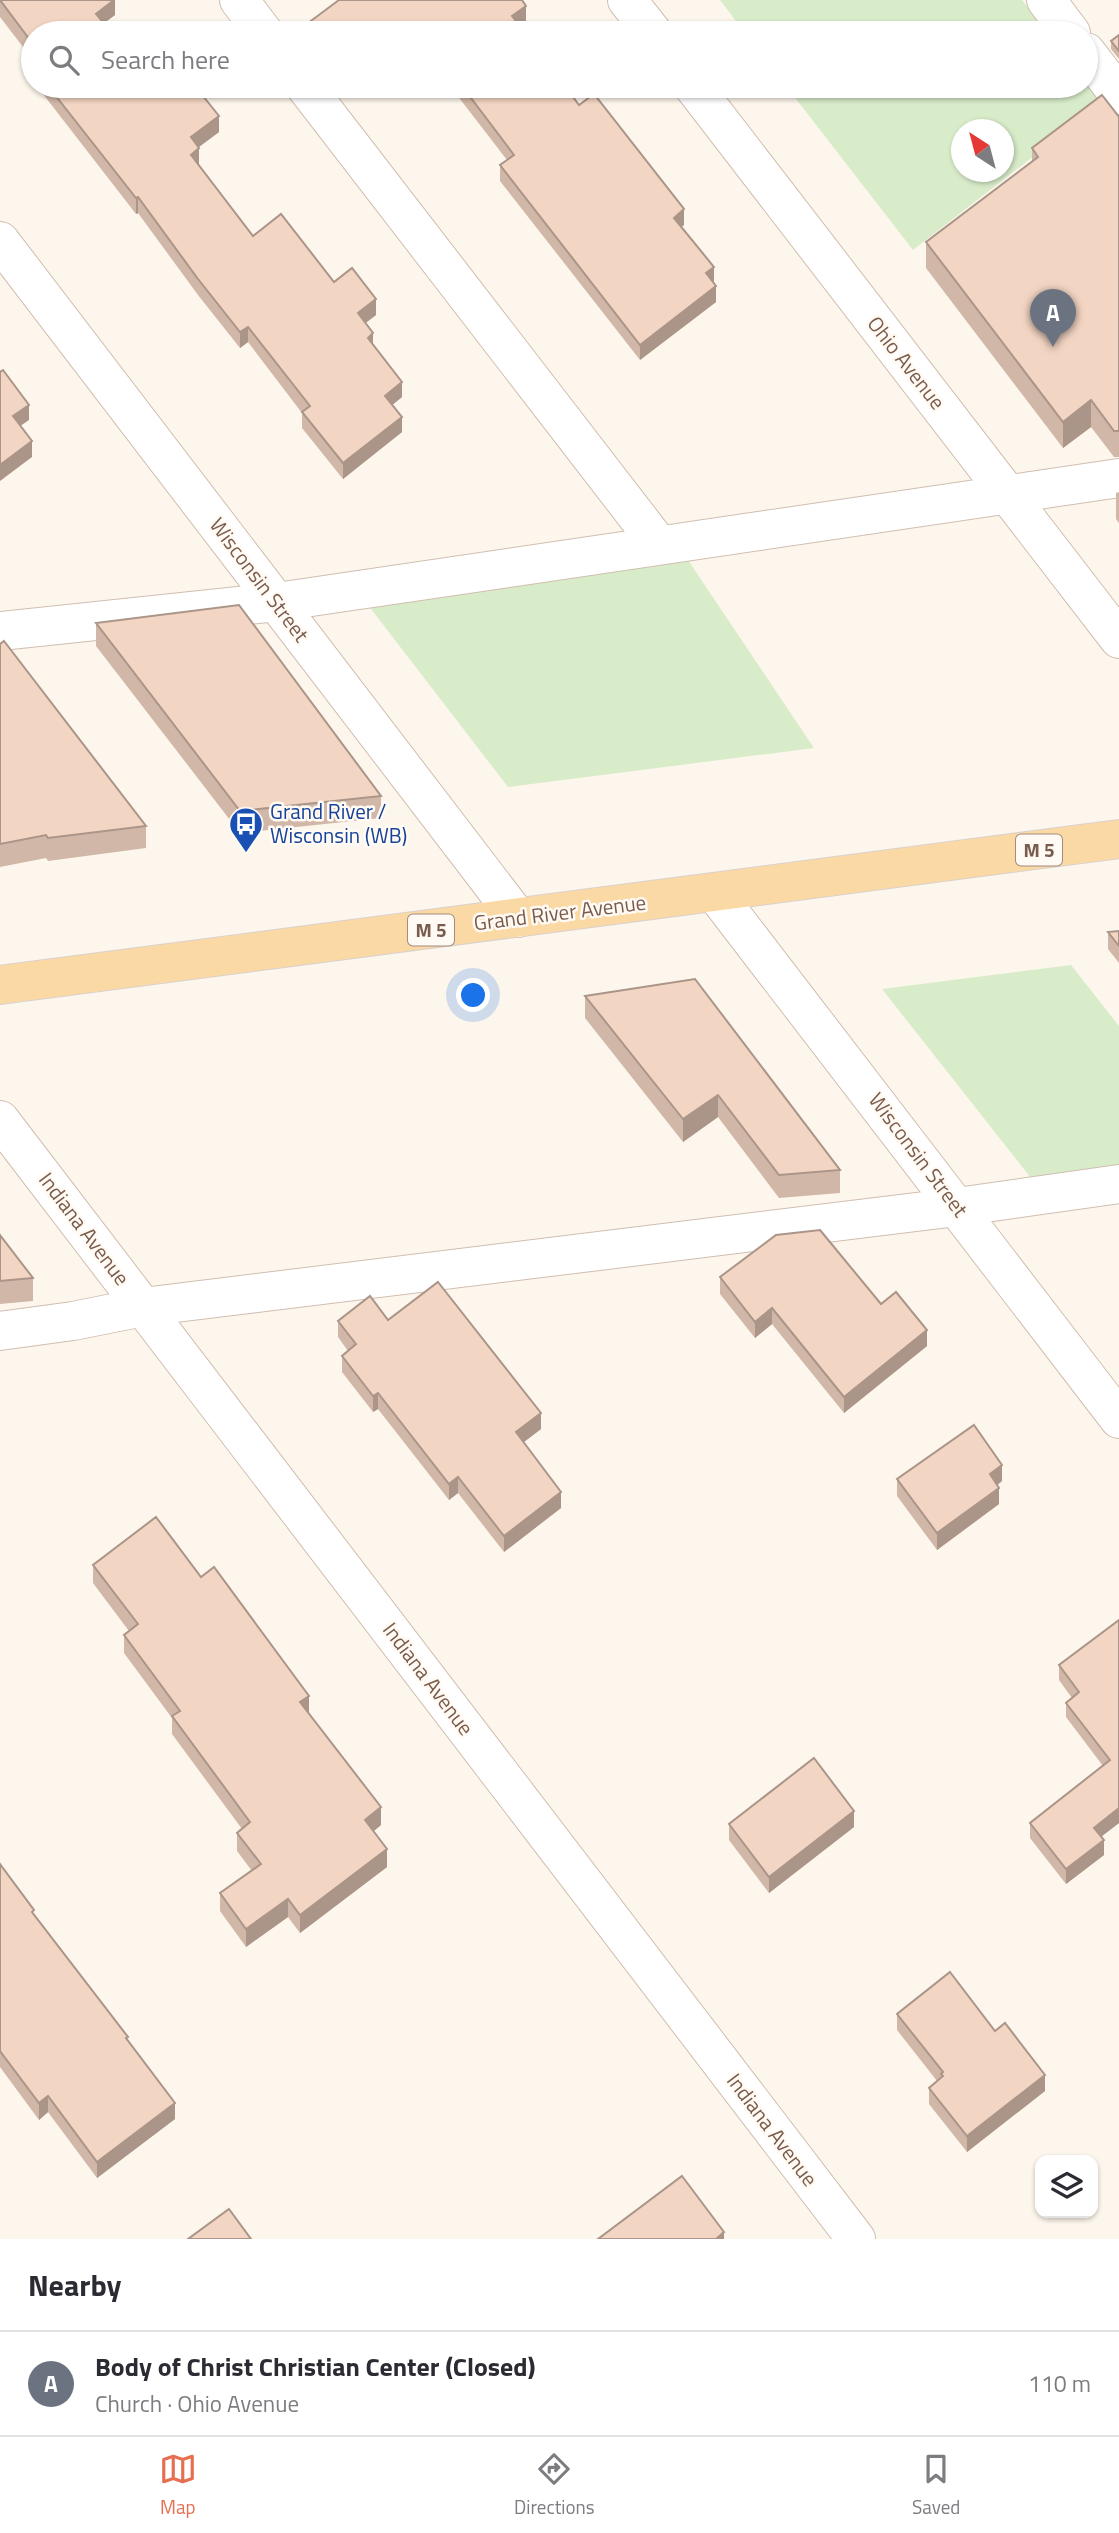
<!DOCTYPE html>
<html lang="en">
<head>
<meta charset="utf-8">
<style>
  body { margin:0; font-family:"Titillium Web",sans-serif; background:#f7f7f7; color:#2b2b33 }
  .controls { position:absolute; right:21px; bottom:21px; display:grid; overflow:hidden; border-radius:14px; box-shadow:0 2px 5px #0004 }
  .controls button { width:63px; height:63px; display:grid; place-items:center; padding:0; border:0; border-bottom:2px solid #e1e1e2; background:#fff; color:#2b2b33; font:35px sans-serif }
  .compass { position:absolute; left:951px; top:119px; width:63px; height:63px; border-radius:50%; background:#fff; box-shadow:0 2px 5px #0004; rotate:324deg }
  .you { position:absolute; left:474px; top:996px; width:24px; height:24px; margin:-18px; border:5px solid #fff; border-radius:50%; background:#1a73e8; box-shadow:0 0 0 10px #1a73e833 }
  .badge { display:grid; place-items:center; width:46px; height:46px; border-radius:50%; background:#e76f51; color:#fff; font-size:23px; font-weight:700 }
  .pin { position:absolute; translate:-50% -58px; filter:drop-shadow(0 2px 4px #0008) }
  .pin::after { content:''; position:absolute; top:37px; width:24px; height:21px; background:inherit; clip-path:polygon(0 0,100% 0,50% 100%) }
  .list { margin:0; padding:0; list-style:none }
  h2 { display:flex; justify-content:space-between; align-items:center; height:91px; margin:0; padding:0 28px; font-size:30px }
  h2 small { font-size:23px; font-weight:400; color:#7c7c81 }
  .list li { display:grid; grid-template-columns:46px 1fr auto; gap:21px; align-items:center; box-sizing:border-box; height:105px; padding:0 28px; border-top:2px solid #e1e1e2 }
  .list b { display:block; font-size:26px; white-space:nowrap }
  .list p { margin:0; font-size:23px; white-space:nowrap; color:#7c7c81 }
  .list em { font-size:23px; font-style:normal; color:#7c7c81 }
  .icon { flex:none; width:38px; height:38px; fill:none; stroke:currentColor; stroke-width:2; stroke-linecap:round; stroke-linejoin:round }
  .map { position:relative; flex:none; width:1119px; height:2239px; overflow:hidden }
  .search { position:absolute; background:#fff; box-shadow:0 2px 5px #0004; left:21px; right:21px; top:21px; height:77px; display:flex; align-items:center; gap:18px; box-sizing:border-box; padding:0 24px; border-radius:38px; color:#7c7c81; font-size:26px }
  .sheet { height:196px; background:#fff }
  nav { display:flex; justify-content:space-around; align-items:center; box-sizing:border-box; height:98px; border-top:2px solid #e1e1e2; background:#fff; font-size:19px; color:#7c7c81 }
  nav a { display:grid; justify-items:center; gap:4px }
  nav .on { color:#e76f51 }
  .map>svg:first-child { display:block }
  .green { fill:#d8ecc9; fill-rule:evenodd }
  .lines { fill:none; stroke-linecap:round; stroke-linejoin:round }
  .minor-casing { stroke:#d1beb0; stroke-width:40 }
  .major-casing { stroke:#dad1cd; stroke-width:40 }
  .minor { stroke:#fff; stroke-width:38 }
  .major { stroke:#fbd9a5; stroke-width:38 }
  .wall { fill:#d1b7a8 }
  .shaded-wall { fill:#aa9588 }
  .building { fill:#f3d5c3; stroke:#aa9588; stroke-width:2 }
  .labels { text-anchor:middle; stroke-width:5; stroke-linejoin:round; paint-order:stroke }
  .shield { fill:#fffaf3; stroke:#a28b7f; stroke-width:2 }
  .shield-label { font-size:19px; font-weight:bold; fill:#7a5c4d }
  .street-label { font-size:21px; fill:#7a5c4d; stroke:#fffaf3 }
  .transit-label { font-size:21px; fill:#164399; stroke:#fffaf3; text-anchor:start }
</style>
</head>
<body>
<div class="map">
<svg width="1119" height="2239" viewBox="0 0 1119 2239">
  <rect width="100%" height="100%" fill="#fdf6ec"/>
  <g class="green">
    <polygon points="720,0 1022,0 1048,33 745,33"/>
    <path d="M 1086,82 L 1102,103 L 913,250 L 786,86 L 1086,86 ZM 962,130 L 1004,130 L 1004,172 L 962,172 Z"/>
    <polygon points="688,560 814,748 508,787 368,605"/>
    <polygon points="1071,965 1119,1026 1119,1165 1031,1178 882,989"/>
  </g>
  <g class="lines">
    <g class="minor-casing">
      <g id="minor">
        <polyline points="239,0 264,33"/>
        <polyline points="627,0 653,33"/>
        <polyline points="1046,0 1071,33"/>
        <polyline points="1086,52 1119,95"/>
        <polyline points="305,86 659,545"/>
        <polyline points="693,86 1119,639"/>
        <polyline points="0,241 518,918"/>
        <polyline points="0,631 277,602 1119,478"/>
        <polyline points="715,893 1119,1419"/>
        <polyline points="0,1120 856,2239"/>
        <polyline points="0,1331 73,1321 143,1307 957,1207 1119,1184"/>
      </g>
    </g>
    <g class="major-casing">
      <polyline id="major" points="0,985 1119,839"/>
    </g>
    <use href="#minor" class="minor"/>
    <use href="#major" class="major"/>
  </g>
  <g class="wall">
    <polygon points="0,0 115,15 104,23 33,33 33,60 0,17"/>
    <polygon points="339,0 526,21 519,26 525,33 296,33"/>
    <polygon points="1119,35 1119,59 1111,49 1111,41"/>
    <polygon points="43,86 153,86 160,94 219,132 198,147 199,164 253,236 334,282 376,315 365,323 373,345 402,397 392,405 402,432 343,479 302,428 302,413 248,342 240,348 198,295 138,213 136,214 43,94"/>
    <polygon points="428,86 446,86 434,94"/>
    <polygon points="450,86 565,86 579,105 684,225 681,227 714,283 716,302 640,360 500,181 500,165 507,160"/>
    <polygon points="1119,117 1119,457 1114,457 1091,427 1063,448 926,268 926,242 1032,161 1032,148"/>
    <polygon points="1119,492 1119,523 1116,519 1116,493"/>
    <polygon points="96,623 381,796 381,818 240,833 96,646"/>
    <polygon points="0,644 146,826 146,848 48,861 46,858 0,867"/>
    <polygon points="1119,931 1119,963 1108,949 1108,932"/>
    <polygon points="585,996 840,1170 840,1193 779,1198 718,1117 683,1142 585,1018"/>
    <polygon points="0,1235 33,1278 33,1301 0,1304"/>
    <polygon points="720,1277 881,1304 927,1346 844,1413 772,1324 755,1338 720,1294"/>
    <polygon points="388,1320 541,1429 524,1442 561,1508 504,1552 458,1493 449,1500 378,1409 373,1412 342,1372 342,1356 348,1351 338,1337 338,1321"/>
    <polygon points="897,1479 1002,1481 997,1485 999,1504 937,1550 897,1496"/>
    <polygon points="93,1565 201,1577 309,1714 381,1825 374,1831 387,1867 300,1933 288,1917 246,1947 220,1911 220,1893 252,1871 237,1851 237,1833 242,1829 172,1734 172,1718 124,1653 124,1635 129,1631 93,1583"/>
    <polygon points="1119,1620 1119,1823 1101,1837 1104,1855 1066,1884 1030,1838 1030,1823 1103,1766 1066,1717 1066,1703 1072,1698 1059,1680 1059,1665"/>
    <polygon points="729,1824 854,1827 769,1893 729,1840"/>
    <polygon points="0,1864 34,1915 128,2040 175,2119 97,2178 48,2112 39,2120 0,2067"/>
    <polygon points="897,2014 995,2031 1045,2091 967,2152 929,2104 929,2088 937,2081 897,2030"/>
  </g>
  <g class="shaded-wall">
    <polygon points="115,0 115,15 96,29 96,14"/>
    <polygon points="526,6 526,21 512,31 512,16"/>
    <polygon points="393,24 393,33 381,33"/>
    <polygon points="434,86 446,86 434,94"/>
    <polygon points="219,116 219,132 191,153 191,137"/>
    <polygon points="199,148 199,164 191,170 191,155"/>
    <polygon points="138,197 138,213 136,214 136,198"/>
    <polygon points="684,209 684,225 674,233 674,218"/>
    <polygon points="714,267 714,283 706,273"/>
    <polygon points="716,286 716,302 640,360 640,345"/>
    <polygon points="376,299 376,315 358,329 358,313"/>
    <polygon points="248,327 248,342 240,348 240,332"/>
    <polygon points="373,333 373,349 368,338"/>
    <polygon points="402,382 402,397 385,411 385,396"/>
    <polygon points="1091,400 1091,427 1063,448 1063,422"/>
    <polygon points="29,405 29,420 13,431 13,416"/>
    <polygon points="402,417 402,432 343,479 343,463"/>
    <polygon points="32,441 32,457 0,481 0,465"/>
    <polygon points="718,1095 718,1117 683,1142 683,1119"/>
    <polygon points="772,1308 772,1324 755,1338 755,1322"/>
    <polygon points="927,1330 927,1346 844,1413 844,1397"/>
    <polygon points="378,1393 378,1409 373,1412 373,1396"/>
    <polygon points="541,1413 541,1429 516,1448 516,1432"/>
    <polygon points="1002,1465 1002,1481 990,1491 990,1474"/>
    <polygon points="458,1477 458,1493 449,1500 449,1484"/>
    <polygon points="999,1488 999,1504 937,1550 937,1533"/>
    <polygon points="561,1492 561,1508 504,1552 504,1536"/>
    <polygon points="309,1696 309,1714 300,1702"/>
    <polygon points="381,1807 381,1825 365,1838 365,1820"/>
    <polygon points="1119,1808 1119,1823 1094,1842 1094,1828"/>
    <polygon points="854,1811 854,1827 769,1893 769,1877"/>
    <polygon points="1104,1840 1104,1855 1066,1884 1066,1869"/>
    <polygon points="387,1849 387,1867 300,1933 300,1915"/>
    <polygon points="288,1899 288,1917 246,1947 246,1929"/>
    <polygon points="1045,2075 1045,2091 967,2152 967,2136"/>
    <polygon points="48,2096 48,2112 39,2120 39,2103"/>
    <polygon points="175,2103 175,2119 97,2178 97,2162"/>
    <polygon points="724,2232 724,2239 716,2239"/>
  </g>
  <g class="building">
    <polygon points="0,0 114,0 96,14 112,33 33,33 33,44"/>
    <polygon points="339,0 522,0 526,6 512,16 525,33 400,33 393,24 381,33 297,33 296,32"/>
    <polygon points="1119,35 1119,51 1111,41"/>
    <polygon points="48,86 153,86 160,94 171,86 195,86 219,116 191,137 199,148 191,155 253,236 281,214 334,282 352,268 376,299 358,313 373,333 368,338 402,382 385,396 402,417 343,463 302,412 310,406 248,327 240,332 198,279 138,197 136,198"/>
    <polygon points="462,86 565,86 579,105 594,94 684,209 674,218 714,267 706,273 716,286 640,345 500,165 514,155"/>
    <polygon points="1102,95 1119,117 1119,431 1114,431 1091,400 1063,422 926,242 1038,157 1032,148"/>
    <polygon points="3,370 29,405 13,416 32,441 0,465 0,372"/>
    <polygon points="239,605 381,796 240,811 96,623"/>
    <polygon points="4,641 146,826 48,838 46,835 0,844 0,644"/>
    <polygon points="1119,931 1119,946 1108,932"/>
    <polygon points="695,979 840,1170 779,1175 718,1095 683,1119 585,996"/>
    <polygon points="820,1230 881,1304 896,1292 927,1330 844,1397 772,1308 755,1322 720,1277 776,1235"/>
    <polygon points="0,1235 33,1278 0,1281"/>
    <polygon points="438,1282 541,1413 516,1432 561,1492 504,1536 458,1477 449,1484 378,1393 373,1396 342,1356 356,1344 338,1321 370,1296 388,1320"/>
    <polygon points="974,1425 1002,1465 990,1474 999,1488 937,1533 897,1479"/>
    <polygon points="156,1517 201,1577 214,1567 309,1696 300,1702 381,1807 365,1820 387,1849 300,1915 288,1899 246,1929 220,1893 261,1864 237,1833 250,1822 172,1716 180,1711 124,1635 138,1624 93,1565"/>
    <polygon points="1119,1620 1119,1808 1094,1828 1104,1840 1066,1869 1030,1823 1110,1760 1066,1703 1079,1692 1059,1665"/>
    <polygon points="814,1758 854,1811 769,1877 729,1824"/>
    <polygon points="0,1864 34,1910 32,1912 128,2037 126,2038 175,2103 97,2162 48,2096 39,2103 0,2051"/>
    <polygon points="950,1972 995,2031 1005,2023 1045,2075 967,2136 929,2088 943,2076 941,2074 943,2072 897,2014"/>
    <polygon points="682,2176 724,2232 716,2239 598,2239"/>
    <polygon points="229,2209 251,2239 188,2239"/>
  </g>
  <defs>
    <g id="bus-pin" transform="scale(1.75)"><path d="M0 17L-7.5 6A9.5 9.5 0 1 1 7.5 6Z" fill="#1a4fb4" stroke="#fffaf3"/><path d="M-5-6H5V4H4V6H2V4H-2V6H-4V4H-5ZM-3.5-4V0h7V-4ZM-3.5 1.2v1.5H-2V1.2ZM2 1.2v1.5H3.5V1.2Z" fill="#fff"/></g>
  </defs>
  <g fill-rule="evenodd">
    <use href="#bus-pin" x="246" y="824"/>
  </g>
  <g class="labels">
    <g class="shield">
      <rect x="1016" y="834.5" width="46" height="31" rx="5"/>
      <rect x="408" y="914.5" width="46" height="31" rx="5"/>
    </g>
    <g class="shield-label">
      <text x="1039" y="857">M 5</text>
      <text x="431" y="937">M 5</text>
    </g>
    <g class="street-label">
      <text transform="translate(906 363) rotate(52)" y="7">Ohio Avenue</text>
      <text transform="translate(259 580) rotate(53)" y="7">Wisconsin Street</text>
      <text transform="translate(560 913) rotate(-7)" y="7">Grand River Avenue</text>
      <text transform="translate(918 1155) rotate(53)" y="7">Wisconsin Street</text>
      <text transform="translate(84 1229) rotate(53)" y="7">Indiana Avenue</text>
      <text transform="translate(428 1679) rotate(53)" y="7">Indiana Avenue</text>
      <text transform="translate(772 2130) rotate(53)" y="7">Indiana Avenue</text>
    </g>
    <g class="transit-label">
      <text x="270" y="819">Grand River /<tspan x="270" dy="24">Wisconsin (WB)</tspan></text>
    </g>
  </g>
</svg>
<div class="controls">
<button><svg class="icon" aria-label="layers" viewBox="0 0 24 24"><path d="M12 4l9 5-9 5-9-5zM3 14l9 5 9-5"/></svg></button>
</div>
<svg class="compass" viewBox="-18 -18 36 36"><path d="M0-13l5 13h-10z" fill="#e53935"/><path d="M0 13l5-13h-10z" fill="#7c7c81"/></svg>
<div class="you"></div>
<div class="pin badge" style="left:1053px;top:347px;background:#6b7280">A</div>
<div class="search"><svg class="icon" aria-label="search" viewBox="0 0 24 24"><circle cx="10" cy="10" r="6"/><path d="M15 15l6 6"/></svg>Search here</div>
</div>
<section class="sheet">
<h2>Nearby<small></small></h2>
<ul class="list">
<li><span class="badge" style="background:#6b7280">A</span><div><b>Body of Christ Christian Center (Closed)</b><p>Church · Ohio Avenue</p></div><em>110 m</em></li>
</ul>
</section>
<nav>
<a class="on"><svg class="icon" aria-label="map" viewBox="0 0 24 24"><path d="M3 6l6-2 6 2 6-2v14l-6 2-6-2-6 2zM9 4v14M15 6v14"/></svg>Map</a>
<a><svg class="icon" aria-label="directions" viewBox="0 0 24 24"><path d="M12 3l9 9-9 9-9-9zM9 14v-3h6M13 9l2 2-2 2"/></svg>Directions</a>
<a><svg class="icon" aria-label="saved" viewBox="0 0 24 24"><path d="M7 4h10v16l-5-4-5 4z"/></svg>Saved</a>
</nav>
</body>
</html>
